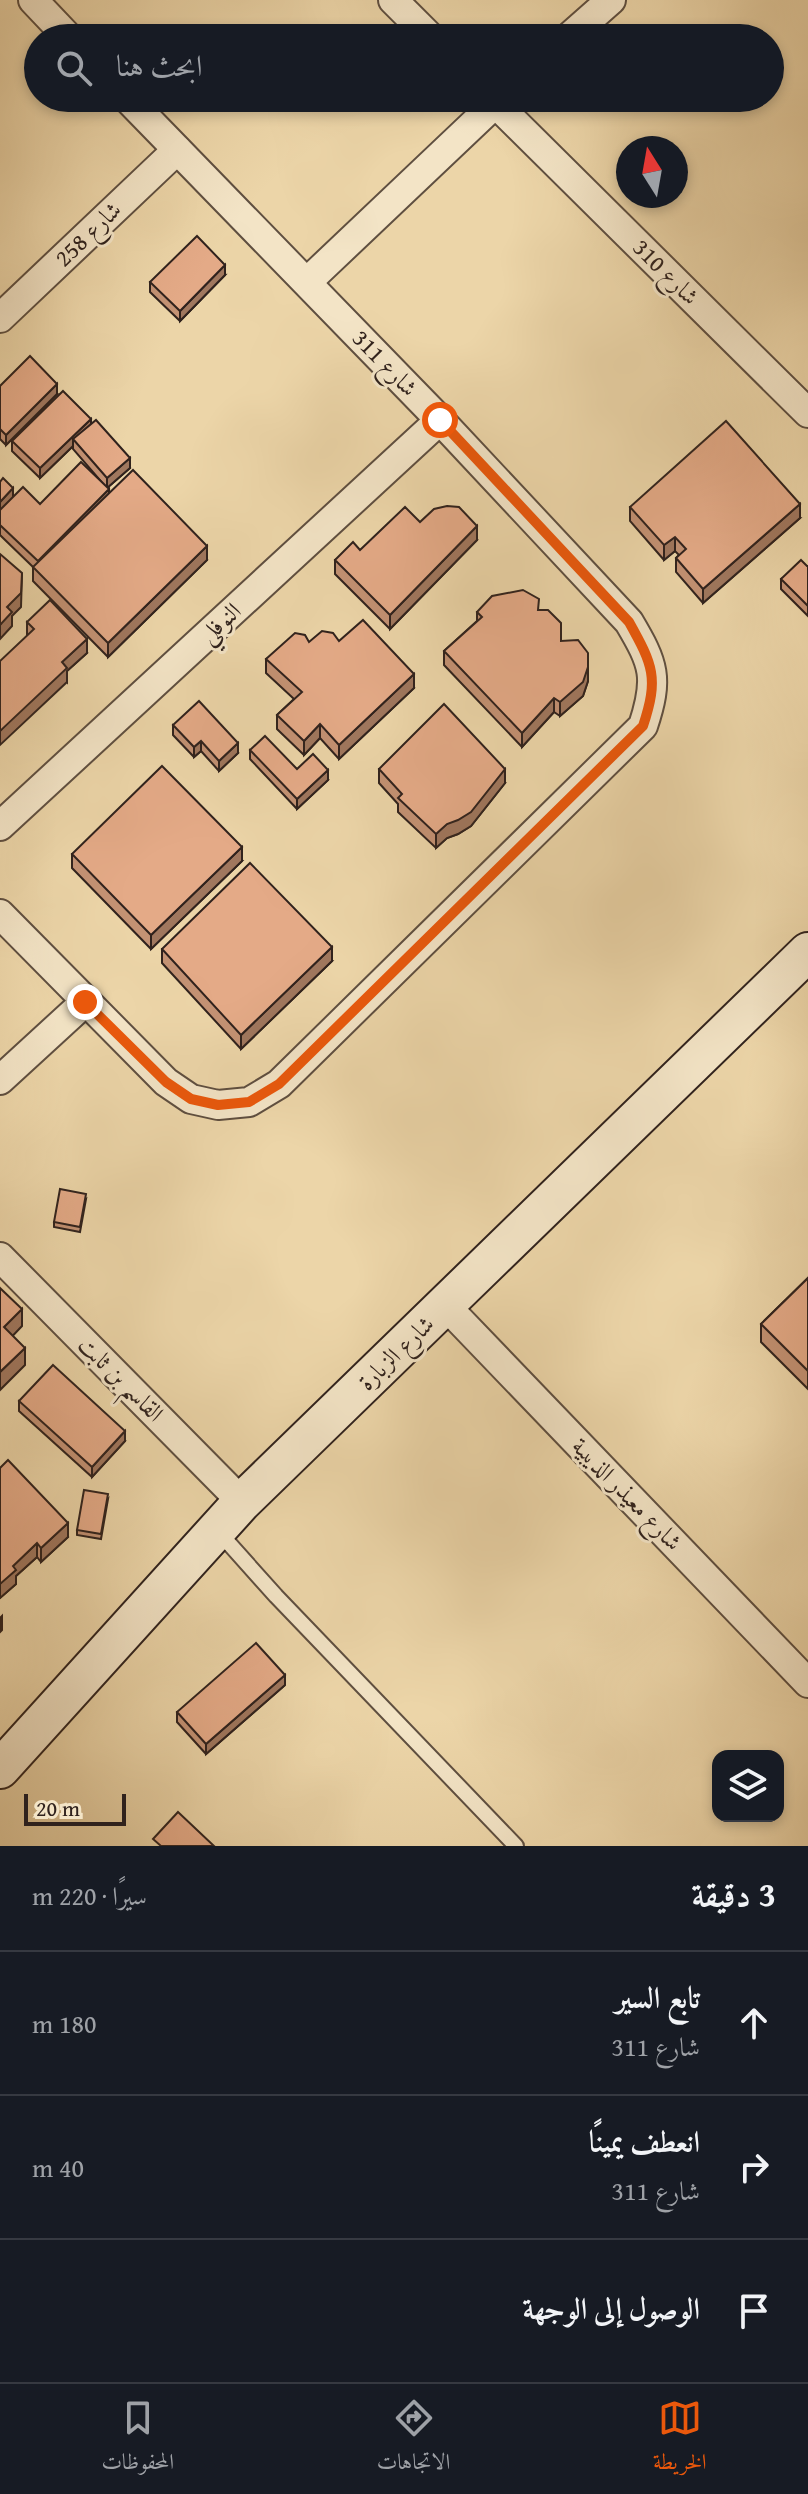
<!DOCTYPE html>
<html lang="ar">
<head>
<meta charset="utf-8">
<style>
  body { margin:0; font-family:"Gentium Book Plus",Amiri,serif; background:#20242c; color:#f1f3f6; direction:rtl }
  .controls { position:absolute; right:24px; bottom:24px; display:grid; overflow:hidden; border-radius:16px; box-shadow:0 4px 12px #0003 }
  .controls button { width:72px; height:72px; display:grid; place-items:center; padding:0; border:0; border-bottom:2px solid #363941; background:#171b24; color:#f1f3f6; font:40px sans-serif }
  .compass { position:absolute; left:616px; top:136px; width:72px; height:72px; border-radius:50%; background:#171b24; box-shadow:0 4px 12px #0003; rotate:349deg }
  .scale { position:absolute; left:24px; bottom:20px; width:102px; box-sizing:border-box; padding-left:8px; border:4px solid #30221d; border-top:0; font-size:22px; line-height:28px; white-space:nowrap; color:#30221d; -webkit-text-stroke:6px #f3e4c6; paint-order:stroke }
  .stop { position:absolute; width:24px; height:24px; margin:-18px; border:6px solid #ea580c; border-radius:50%; background:#fff }
  .stop.end { background:#ea580c; border-color:#fff; box-shadow:0 2px 8px #0008 }
  .list { margin:0; padding:0; list-style:none }
  h2 { display:flex; justify-content:space-between; align-items:center; height:104px; margin:0; padding:0 32px; font-size:34px }
  h2 small { font-size:26px; font-weight:400; color:#9ea1a6 }
  .list li { display:grid; grid-template-columns:52px 1fr auto; gap:24px; align-items:center; box-sizing:border-box; height:144px; padding:0 32px; border-top:2px solid #363941 }
  .list b { display:block; font-size:30px; white-space:nowrap }
  .list p { margin:0; font-size:26px; white-space:nowrap; color:#9ea1a6 }
  .list em { font-size:26px; font-style:normal; color:#9ea1a6 }
  .icon { flex:none; width:44px; height:44px; fill:none; stroke:currentColor; stroke-width:2; stroke-linecap:round; stroke-linejoin:round }
  .map { position:relative; flex:none; width:808px; height:1846px; overflow:hidden; direction:ltr }
  .search { position:absolute; background:#171b24; box-shadow:0 4px 12px #0003; left:24px; right:24px; top:24px; height:88px; display:flex; align-items:center; gap:20px; box-sizing:border-box; padding:0 28px; border-radius:44px; color:#9ea1a6; font-size:30px }
  .sheet { height:536px; background:#171b24 }
  nav { display:flex; justify-content:space-around; align-items:center; box-sizing:border-box; height:112px; border-top:2px solid #363941; background:#171b24; font-size:22px; color:#9ea1a6 }
  nav a { display:grid; justify-items:center; gap:4px }
  nav .on { color:#ea580c }
  .map>svg:first-child { display:block }
  .lines { fill:none; stroke-linecap:round; stroke-linejoin:round }
  .lane-casing { stroke:#5f4f40; stroke-width:18 }
  .street-casing { stroke:#5f4f40; stroke-width:32 }
  .secondary-casing { stroke:#30221d; stroke-width:42 }
  .lane { stroke:#f3e4c6; stroke-width:14 }
  .street { stroke:#f3e4c6; stroke-width:28 }
  .secondary { stroke:#f3e4c6; stroke-width:38 }
  .wall { fill:#c49274; stroke:#30221d; stroke-width:2 }
  .shaded-wall { fill:#a0775e; stroke:#30221d; stroke-width:2 }
  .building { fill:#e4aa87; stroke:#30221d; stroke-width:2 }
  .route { stroke:#ea580c; stroke-width:10 }
  .labels { text-anchor:middle; stroke-width:6; stroke-linejoin:round; paint-order:stroke }
  .street-label { font-size:24px; fill:#30221d; stroke:#f3e4c6 }
</style>
</head>
<body>
<div class="map">
<svg width="808" height="1846" viewBox="0 0 808 1846">
  <rect width="100%" height="100%" fill="#ecd5a8"/>
  <filter id="stains"><feTurbulence type="fractalNoise" baseFrequency=".0025" numOctaves="4"/><feColorMatrix values="0 0 0 0 .2 0 0 0 0 .09 0 0 0 0 .02 0 0 0 .5 -.17"/></filter>
  <radialGradient id="worn" r=".72"><stop offset=".6" stop-color="#630" stop-opacity="0"/><stop offset="1" stop-color="#630" stop-opacity=".3"/></radialGradient>
  <g class="lines">
    <g class="lane-casing">
      <polyline id="lane" points="217,1530 276,1596 516,1846"/>
    </g>
    <g class="street-casing">
      <g id="street">
        <polyline points="33,0 69,38"/>
        <polyline points="393,0 431,38"/>
        <polyline points="568,38 611,0"/>
        <polyline points="490,98 808,413"/>
        <polyline points="307,282 501,98"/>
        <polyline points="0,318 177,150"/>
        <polyline points="0,826 440,420"/>
        <path d="M 0,914 L 166,1082 L 191,1099 L 218,1105 L 249,1102 L 279,1084 L 643,726 C 659,678 654,664 629,622 L 440,420 L 127,98"/>
        <polyline points="0,1080 85,1002"/>
        <polyline points="0,1257 242,1502"/>
        <polyline points="445,1305 808,1683"/>
      </g>
    </g>
    <g class="secondary-casing">
      <polyline id="secondary" points="0,1769 242,1502 808,952"/>
    </g>
    <use href="#lane" class="lane"/>
    <use href="#street" class="street"/>
    <use href="#secondary" class="secondary"/>
  </g>
  <g class="wall">
    <polygon points="225,275 180,321 150,292 150,282"/>
    <polygon points="0,386 57,394 6,445 0,439"/>
    <polygon points="91,425 130,468 107,488 109,494 207,560 108,657 33,581 33,567 0,535 0,482 13,497 40,504 105,486 73,449 73,446 40,478 12,451 12,441"/>
    <polygon points="630,507 800,518 703,603 676,572 676,558 679,555 675,551 664,560 630,521"/>
    <polygon points="420,522 477,540 390,629 335,574 335,560 360,550"/>
    <polygon points="808,566 808,616 781,589 781,579"/>
    <polygon points="539,610 588,681 583,696 560,716 554,712 522,747 444,665 444,651 477,621 477,612"/>
    <polygon points="27,622 87,653 67,671 67,682 27,636"/>
    <polygon points="339,641 414,688 339,759 320,738 304,755 277,729 277,715 294,699 266,673 266,659 309,642"/>
    <polygon points="173,725 238,753 219,771 201,751 194,757 173,735"/>
    <polygon points="250,750 297,769 328,780 297,809 250,759"/>
    <polygon points="379,769 505,783 471,826 458,834 447,838 436,848 398,812 398,804 379,783"/>
    <polygon points="72,854 242,861 151,949 72,868"/>
    <polygon points="162,949 332,961 241,1049 162,963"/>
    <polygon points="86,1199 80,1232 54,1227 54,1222"/>
    <polygon points="808,1278 808,1389 761,1342 761,1324"/>
    <polygon points="19,1401 125,1441 92,1477 19,1411"/>
    <polygon points="0,1468 68,1537 41,1562 37,1557 16,1576 16,1584 0,1598"/>
    <polygon points="108,1499 101,1539 77,1535 77,1530"/>
    <polygon points="285,1685 206,1754 177,1722 177,1712"/>
  </g>
  <g class="shaded-wall">
    <polygon points="225,265 225,275 180,321 180,311"/>
    <polygon points="57,384 57,394 6,445 6,435"/>
    <polygon points="91,419 91,429 73,439 73,446 40,478 40,468"/>
    <polygon points="130,458 130,468 107,488 107,478"/>
    <polygon points="13,488 13,498 0,512 0,502"/>
    <polygon points="109,489 109,499 38,561"/>
    <polygon points="800,504 800,518 703,603 703,589"/>
    <polygon points="477,526 477,540 390,629 390,615"/>
    <polygon points="675,537 675,551 664,560 664,545"/>
    <polygon points="207,546 207,560 108,657 108,643"/>
    <polygon points="22,573 21,607 12,616 12,626 0,639 0,625"/>
    <polygon points="87,639 87,653 67,671 67,682 0,745 0,731 62,662"/>
    <polygon points="588,667 588,681 583,696 560,716 560,702"/>
    <polygon points="414,674 414,688 339,759 339,745"/>
    <polygon points="554,698 554,712 522,747 522,733"/>
    <polygon points="320,724 320,738 304,755 304,741"/>
    <polygon points="201,741 201,751 194,757 194,747"/>
    <polygon points="238,743 238,753 219,771 219,761"/>
    <polygon points="505,769 505,783 471,826 458,834 447,838 436,848 436,834"/>
    <polygon points="328,770 328,780 297,809 297,799"/>
    <polygon points="242,847 242,861 151,949 151,935"/>
    <polygon points="332,947 332,961 241,1049 241,1035"/>
    <polygon points="22,1309 22,1326 4,1345 4,1327"/>
    <polygon points="25,1348 25,1365 0,1390 0,1372"/>
    <polygon points="125,1431 125,1441 92,1477 92,1467"/>
    <polygon points="68,1523 68,1537 41,1562 41,1548"/>
    <polygon points="37,1543 37,1557 16,1576 16,1584 0,1598 0,1584 13,1566"/>
    <polygon points="2,1616 2,1630 0,1632 0,1618"/>
    <polygon points="285,1675 285,1685 206,1754 206,1744"/>
  </g>
  <g class="building">
    <polygon points="197,236 225,265 180,311 150,282"/>
    <polygon points="30,356 57,384 6,435 0,429 0,386"/>
    <polygon points="63,391 91,419 40,468 12,441"/>
    <polygon points="96,420 130,458 107,478 73,439"/>
    <polygon points="726,421 800,504 703,589 676,558 686,549 675,537 664,545 630,507"/>
    <polygon points="81,462 109,489 38,561 0,525 0,510 23,487 40,504"/>
    <polygon points="133,470 207,546 108,643 33,567"/>
    <polygon points="3,478 13,488 0,502 0,482"/>
    <polygon points="447,506 459,507 477,526 390,615 335,560 353,542 360,550 405,507 420,522 434,509"/>
    <polygon points="0,554 22,573 21,593 7,607 12,612 0,625"/>
    <polygon points="801,560 807,566 808,566 808,606 781,579"/>
    <polygon points="523,590 539,599 538,610 548,610 561,623 561,641 578,640 588,653 588,667 583,682 560,702 554,698 522,733 444,651 482,617 477,612 492,596"/>
    <polygon points="50,600 87,639 62,662 67,668 0,731 0,661 34,629 27,622"/>
    <polygon points="363,620 414,674 339,745 320,724 304,741 277,715 302,692 266,659 295,633 305,635 309,642 322,631 333,633 339,641"/>
    <polygon points="199,701 238,743 219,761 201,741 194,747 173,725"/>
    <polygon points="444,704 505,769 471,812 458,820 447,824 436,834 398,798 402,794 379,769"/>
    <polygon points="265,736 297,769 313,754 328,770 297,799 250,750"/>
    <polygon points="162,766 242,847 151,935 72,854"/>
    <polygon points="250,863 332,947 241,1035 162,949"/>
    <polygon points="60,1189 86,1194 80,1227 54,1222"/>
    <polygon points="808,1278 808,1371 761,1324"/>
    <polygon points="0,1288 22,1309 4,1327 25,1348 0,1372"/>
    <polygon points="53,1365 125,1431 92,1467 19,1401"/>
    <polygon points="8,1460 68,1523 41,1548 37,1543 13,1566 16,1570 0,1584 0,1468"/>
    <polygon points="84,1490 108,1494 101,1534 77,1530"/>
    <polygon points="256,1643 285,1675 206,1744 177,1712"/>
    <polygon points="178,1812 214,1846 161,1846 153,1839"/>
  </g>
  <g class="lines">
    <path class="route" d="M 85,1002 L 166,1082 L 191,1099 L 218,1105 L 249,1102 L 279,1084 L 643,726 C 659,678 653,665 629,622 L 440,420"/>
  </g>
  <g class="labels">
    <g class="street-label">
      <text transform="translate(88 234) rotate(-44)" y="8">شارع 258</text>
      <text transform="translate(666 272) rotate(45)" y="8">شارع 310</text>
      <text transform="translate(385 363) rotate(46)" y="8">شارع 311</text>
      <text transform="translate(220 623) rotate(-43)" y="8">النوفلي</text>
      <text transform="translate(396 1353) rotate(-44)" y="8">شارع الزبارة</text>
      <text transform="translate(121 1379) rotate(45)" y="8">القاسم بن ثابت</text>
      <text transform="translate(627 1494) rotate(46)" y="8">شارع معيذر الذيبية</text>
    </g>
  </g>
  <rect width="100%" height="100%" filter="url(#stains)"/>
  <rect width="100%" height="100%" fill="url(#worn)"/>
</svg>
<div class="controls">
<button><svg class="icon" aria-label="layers" viewBox="0 0 24 24"><path d="M12 4l9 5-9 5-9-5zM3 14l9 5 9-5"/></svg></button>
</div>
<svg class="compass" viewBox="-18 -18 36 36"><path d="M0-13l5 13h-10z" fill="#e53935"/><path d="M0 13l5-13h-10z" fill="#9ea1a6"/></svg>
<div class="scale">20 m</div>
<div class="stop" style="left:440px;top:420px"></div>
<div class="stop end" style="left:85px;top:1002px"></div>
<div class="search"><svg class="icon" aria-label="search" viewBox="0 0 24 24"><circle cx="10" cy="10" r="6"/><path d="M15 15l6 6"/></svg>ابحث هنا</div>
</div>
<section class="sheet">
<h2>3 دقيقة<small>سيرًا · 220 m</small></h2>
<ul class="list">
<li><svg class="icon" aria-label="ahead" viewBox="0 0 24 24"><path d="M12 20V5M6 11l6-6 6 6"/></svg><div><b>تابع السير</b><p>شارع 311</p></div><em>180 m</em></li>
<li><svg class="icon" aria-label="right" viewBox="0 0 24 24"><path d="M7 20v-9h11M14 6l5 5-5 5"/></svg><div><b>انعطف يمينًا</b><p>شارع 311</p></div><em>40 m</em></li>
<li><svg class="icon" aria-label="arrive" viewBox="0 0 24 24"><path d="M6 21V4h12l-3 4 3 4H6"/></svg><div><b>الوصول إلى الوجهة</b></div></li>
</ul>
</section>
<nav>
<a class="on"><svg class="icon" aria-label="map" viewBox="0 0 24 24"><path d="M3 6l6-2 6 2 6-2v14l-6 2-6-2-6 2zM9 4v14M15 6v14"/></svg>الخريطة</a>
<a><svg class="icon" aria-label="directions" viewBox="0 0 24 24"><path d="M12 3l9 9-9 9-9-9zM9 14v-3h6M13 9l2 2-2 2"/></svg>الاتجاهات</a>
<a><svg class="icon" aria-label="saved" viewBox="0 0 24 24"><path d="M7 4h10v16l-5-4-5 4z"/></svg>المحفوظات</a>
</nav>
</body>
</html>
